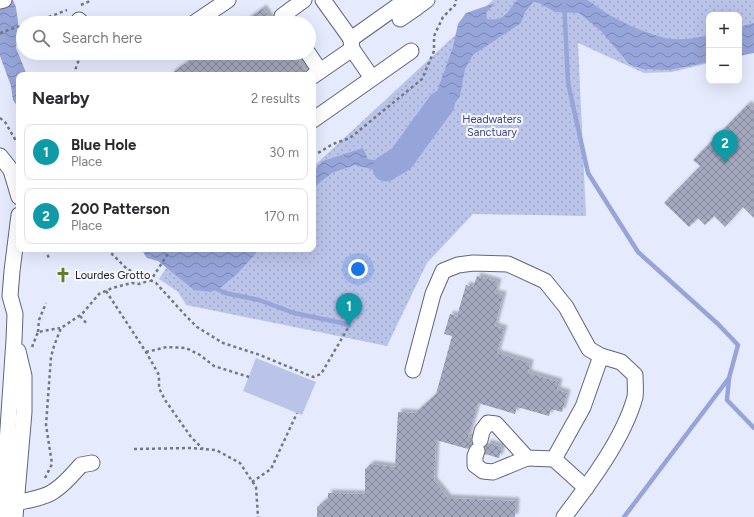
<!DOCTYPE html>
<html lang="en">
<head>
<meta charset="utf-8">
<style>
  body { margin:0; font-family:Figtree,sans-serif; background:#f7f7f7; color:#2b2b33 }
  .controls { position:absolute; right:12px; top:12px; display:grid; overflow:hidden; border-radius:8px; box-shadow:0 4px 16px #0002 }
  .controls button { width:36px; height:36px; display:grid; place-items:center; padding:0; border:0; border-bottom:1px solid #e1e1e2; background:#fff; color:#2b2b33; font:20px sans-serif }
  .you { position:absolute; left:358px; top:269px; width:14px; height:14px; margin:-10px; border:3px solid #fff; border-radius:50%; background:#1a73e8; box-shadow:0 0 0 6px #1a73e833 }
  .badge { display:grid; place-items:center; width:26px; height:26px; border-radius:50%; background:#2563eb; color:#fff; font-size:13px; font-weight:700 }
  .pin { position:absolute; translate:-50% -33px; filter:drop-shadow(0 1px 2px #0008) }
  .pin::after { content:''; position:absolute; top:21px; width:14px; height:12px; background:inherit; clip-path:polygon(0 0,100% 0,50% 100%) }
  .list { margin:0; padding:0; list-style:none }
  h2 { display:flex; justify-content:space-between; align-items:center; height:52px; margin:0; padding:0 16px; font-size:17px }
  h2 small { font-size:13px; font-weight:400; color:#7c7c81 }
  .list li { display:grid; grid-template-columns:26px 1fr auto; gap:12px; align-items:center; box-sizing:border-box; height:56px; margin:0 8px 8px; padding:0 8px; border:1px solid #e1e1e2; border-radius:8px }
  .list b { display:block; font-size:15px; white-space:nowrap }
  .list p { margin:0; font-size:13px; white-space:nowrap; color:#7c7c81 }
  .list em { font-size:13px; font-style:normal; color:#7c7c81 }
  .icon { flex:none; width:22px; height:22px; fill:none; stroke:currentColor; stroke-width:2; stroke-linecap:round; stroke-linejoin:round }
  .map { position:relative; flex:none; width:754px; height:517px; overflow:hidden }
  .search { position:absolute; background:#fff; box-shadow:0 4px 16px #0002; left:16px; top:16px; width:300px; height:44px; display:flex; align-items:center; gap:10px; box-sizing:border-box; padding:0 14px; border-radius:22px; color:#7c7c81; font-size:15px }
  .panel { position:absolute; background:#fff; box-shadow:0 4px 16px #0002; left:16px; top:72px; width:300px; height:180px; border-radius:8px }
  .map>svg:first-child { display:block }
  .park { fill:url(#park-dots) }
  .garden { fill:#bac4e9 }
  .water { fill:url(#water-waves) }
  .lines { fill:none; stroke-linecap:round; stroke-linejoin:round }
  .stream { stroke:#97a4d9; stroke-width:4.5 }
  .river { stroke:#97a4d9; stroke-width:27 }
  .building { fill:url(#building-cross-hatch); filter:url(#shadow) }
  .minor-casing { stroke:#606579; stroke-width:17 }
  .path { stroke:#737784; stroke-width:2.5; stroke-dasharray:3 3; stroke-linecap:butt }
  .minor { stroke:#fff; stroke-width:15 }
  .labels { text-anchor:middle; stroke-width:4; stroke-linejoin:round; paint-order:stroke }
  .park-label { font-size:11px; fill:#3b4587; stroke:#f7f8fd }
  .poi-label { font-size:11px; fill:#161820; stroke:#f7f8fd; text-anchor:start }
</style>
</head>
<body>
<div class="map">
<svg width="754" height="517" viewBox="0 0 754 517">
  <defs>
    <pattern id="park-dots" width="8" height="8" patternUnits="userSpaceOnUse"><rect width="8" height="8" fill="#bac4e9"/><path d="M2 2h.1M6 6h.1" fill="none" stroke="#9fa8c8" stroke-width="1.8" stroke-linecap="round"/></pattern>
    <pattern id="water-waves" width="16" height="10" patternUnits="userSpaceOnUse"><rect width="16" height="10" fill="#97a4d9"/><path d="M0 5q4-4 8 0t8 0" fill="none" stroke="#7a85b0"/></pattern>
    <pattern id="building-cross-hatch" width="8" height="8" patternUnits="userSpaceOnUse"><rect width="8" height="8" fill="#a4a9bf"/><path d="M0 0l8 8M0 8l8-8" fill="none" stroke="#85899b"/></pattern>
    <filter id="shadow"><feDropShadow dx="3.5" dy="-3.5" stdDeviation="1" flood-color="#0004"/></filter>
  </defs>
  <rect width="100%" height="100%" fill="#e5eafd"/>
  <polygon class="park" points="493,0 754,0 754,51 739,55 739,15 709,15 709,63 672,72 644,73 578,43 586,216 473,214 427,263 387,346 186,305 178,292 159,279 179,249 313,249 313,167"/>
  <polygon class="garden" points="256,358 316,382 302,415 243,391"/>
  <g class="water">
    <polygon points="0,0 13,0 16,7 18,22 16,48 27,75 19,75 19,109 13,100 11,86 0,56"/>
    <path d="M 517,0 L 587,0 C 593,3 596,6 602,10 C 615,20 656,38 672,39 C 684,40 698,38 709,35 L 709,62 L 669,70 L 643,69 L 629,64 L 601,31 L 579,13 L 555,12 L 539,3 L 533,2 L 525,12 L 521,23 L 473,55 L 465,69 L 460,96 L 429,140 L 402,167 L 387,173 L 355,165 L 332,173 L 319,183 L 313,190 L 313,172 L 323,161 L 363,148 L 368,159 L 385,162 L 420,139 L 419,127 L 415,121 L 420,113 L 436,94 L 453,47 L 458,24 L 466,13 L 495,3 L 486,13 L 487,19 C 505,22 507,12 517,0 Z"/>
    <polygon points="754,23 754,53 739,56 739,27"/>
    <polygon points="141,249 180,249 189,252 228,251 232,249 260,249 237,274 220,288 211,292 194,290 158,261 147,258"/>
  </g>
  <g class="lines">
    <g class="stream">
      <polyline points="564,0 568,83 588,173 638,252 718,324 738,345 729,378 727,400 754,428"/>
      <polyline points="213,287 225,293 259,300 294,313 342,323 349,326"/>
      <polyline points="624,517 729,378"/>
    </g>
    <polyline class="river" points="386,168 401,159 441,104"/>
  </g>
  <g class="building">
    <polygon points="263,8 273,23 242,23"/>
    <polygon points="200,53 293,53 306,71 304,75 169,75"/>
    <polygon points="748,104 754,110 754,218 743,207 725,227 714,216 705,225 698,218 689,227 664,203 700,166 693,160"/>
    <polygon points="477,276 498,282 495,293 503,295 495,326 504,329 497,353 530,363 528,373 559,382 557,390 567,393 562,412 551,409 549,416 517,407 515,414 478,403 468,437 471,438 472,444 468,449 436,440 434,481 448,498 516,501 515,517 317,517 317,507 328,498 328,493 365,494 365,469 371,464 395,467 398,412 415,413 436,394 452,336 444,334 450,314 457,316 466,285 473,287"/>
    <polygon points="488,443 502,447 499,458 485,454 485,447"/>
  </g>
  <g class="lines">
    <g class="minor-casing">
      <g id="minor">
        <polyline points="323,0 351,39 406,0"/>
        <polyline points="411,0 416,8 427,0"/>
        <polyline points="0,1 4,0"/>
        <polyline points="400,19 416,8"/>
        <polyline points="79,20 82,23"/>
        <polyline points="194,23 228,0"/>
        <polyline points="287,23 282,16 304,0"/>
        <polyline points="351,40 352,49 372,78"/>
        <polyline points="308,53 320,71"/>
        <polyline points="313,76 352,49"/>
        <polyline points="313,120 411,51"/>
        <polyline points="0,156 11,170 19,197"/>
        <path d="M 413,370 L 433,294 L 443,271 L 458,265 L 473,263 L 508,264 L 545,281 L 566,307 L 589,349 L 601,356 L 621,362 L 635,375 C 635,382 636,390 635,397 C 624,438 590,483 564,517"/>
        <polyline points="480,440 482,431 488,423 496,424 527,458 554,459"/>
        <polyline points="477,451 475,456 475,465 483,471 493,472 527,458"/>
        <polyline points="586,488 554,459 583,407 601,356"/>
        <path d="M 6,503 C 18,503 45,498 54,491 C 65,484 73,474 81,465 L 92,463"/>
        <polyline points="2,517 14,340 15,314 10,296 12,271 19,215"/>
        <polyline points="15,517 24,412 24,376 18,351"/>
      </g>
    </g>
    <g class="path">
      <polyline points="81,5 92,0"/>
      <polyline points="29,23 49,17"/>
      <polyline points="51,23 49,17 67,10"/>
      <polyline points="0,33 23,25"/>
      <polyline points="74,75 77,64 81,57 77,53"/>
      <polyline points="0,118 5,122 19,146"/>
      <polyline points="313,156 333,144 350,138 422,79 434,51 434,36 443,17 455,5 456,0"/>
      <polyline points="46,249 49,259"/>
      <polyline points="107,249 127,269 156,283 186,316 197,327 223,343 260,355 313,377 321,374 348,328"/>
      <polyline points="106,291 146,352 159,375 159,388 165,400 191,437 203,449"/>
      <polyline points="80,316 88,325"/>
      <polyline points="38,332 39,320 46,303"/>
      <polyline points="32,347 38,332 60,328"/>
      <polyline points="146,352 167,347 186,348 200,355 214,366 249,377"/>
      <polyline points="134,449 191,448 216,450 240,463 256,487 258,517"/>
      <polyline points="45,478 52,464 46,425 51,357 54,346 61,328 82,314 99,294 112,288 132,283 139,284 151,280 171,249"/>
      <polyline points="252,482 271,469 297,413"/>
    </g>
    <use href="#minor" class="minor"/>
  </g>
  <defs>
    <g id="church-bare" transform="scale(1.2)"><path d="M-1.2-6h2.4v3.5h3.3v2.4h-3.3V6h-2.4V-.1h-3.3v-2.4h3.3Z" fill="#657c2e" stroke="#f7f8fd" stroke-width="2.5" paint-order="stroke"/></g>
  </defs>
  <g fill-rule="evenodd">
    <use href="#church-bare" x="63" y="275"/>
  </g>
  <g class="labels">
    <g class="park-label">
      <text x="492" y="123">Headwaters<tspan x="492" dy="13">Sanctuary</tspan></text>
    </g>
    <g class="poi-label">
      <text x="75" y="279">Lourdes Grotto</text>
    </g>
  </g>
</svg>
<div class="controls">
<button>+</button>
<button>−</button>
</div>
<div class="you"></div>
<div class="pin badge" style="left:349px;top:326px;background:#0f9aa8">1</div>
<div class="pin badge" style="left:725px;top:163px;background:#0f9aa8">2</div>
<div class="search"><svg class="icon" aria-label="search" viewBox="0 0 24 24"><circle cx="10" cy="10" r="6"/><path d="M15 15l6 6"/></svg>Search here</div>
<section class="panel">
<h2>Nearby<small>2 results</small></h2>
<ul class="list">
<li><span class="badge" style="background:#0f9aa8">1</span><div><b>Blue Hole</b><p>Place</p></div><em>30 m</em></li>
<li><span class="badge" style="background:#0f9aa8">2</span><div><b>200 Patterson</b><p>Place</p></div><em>170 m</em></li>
</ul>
</section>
</div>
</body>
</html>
